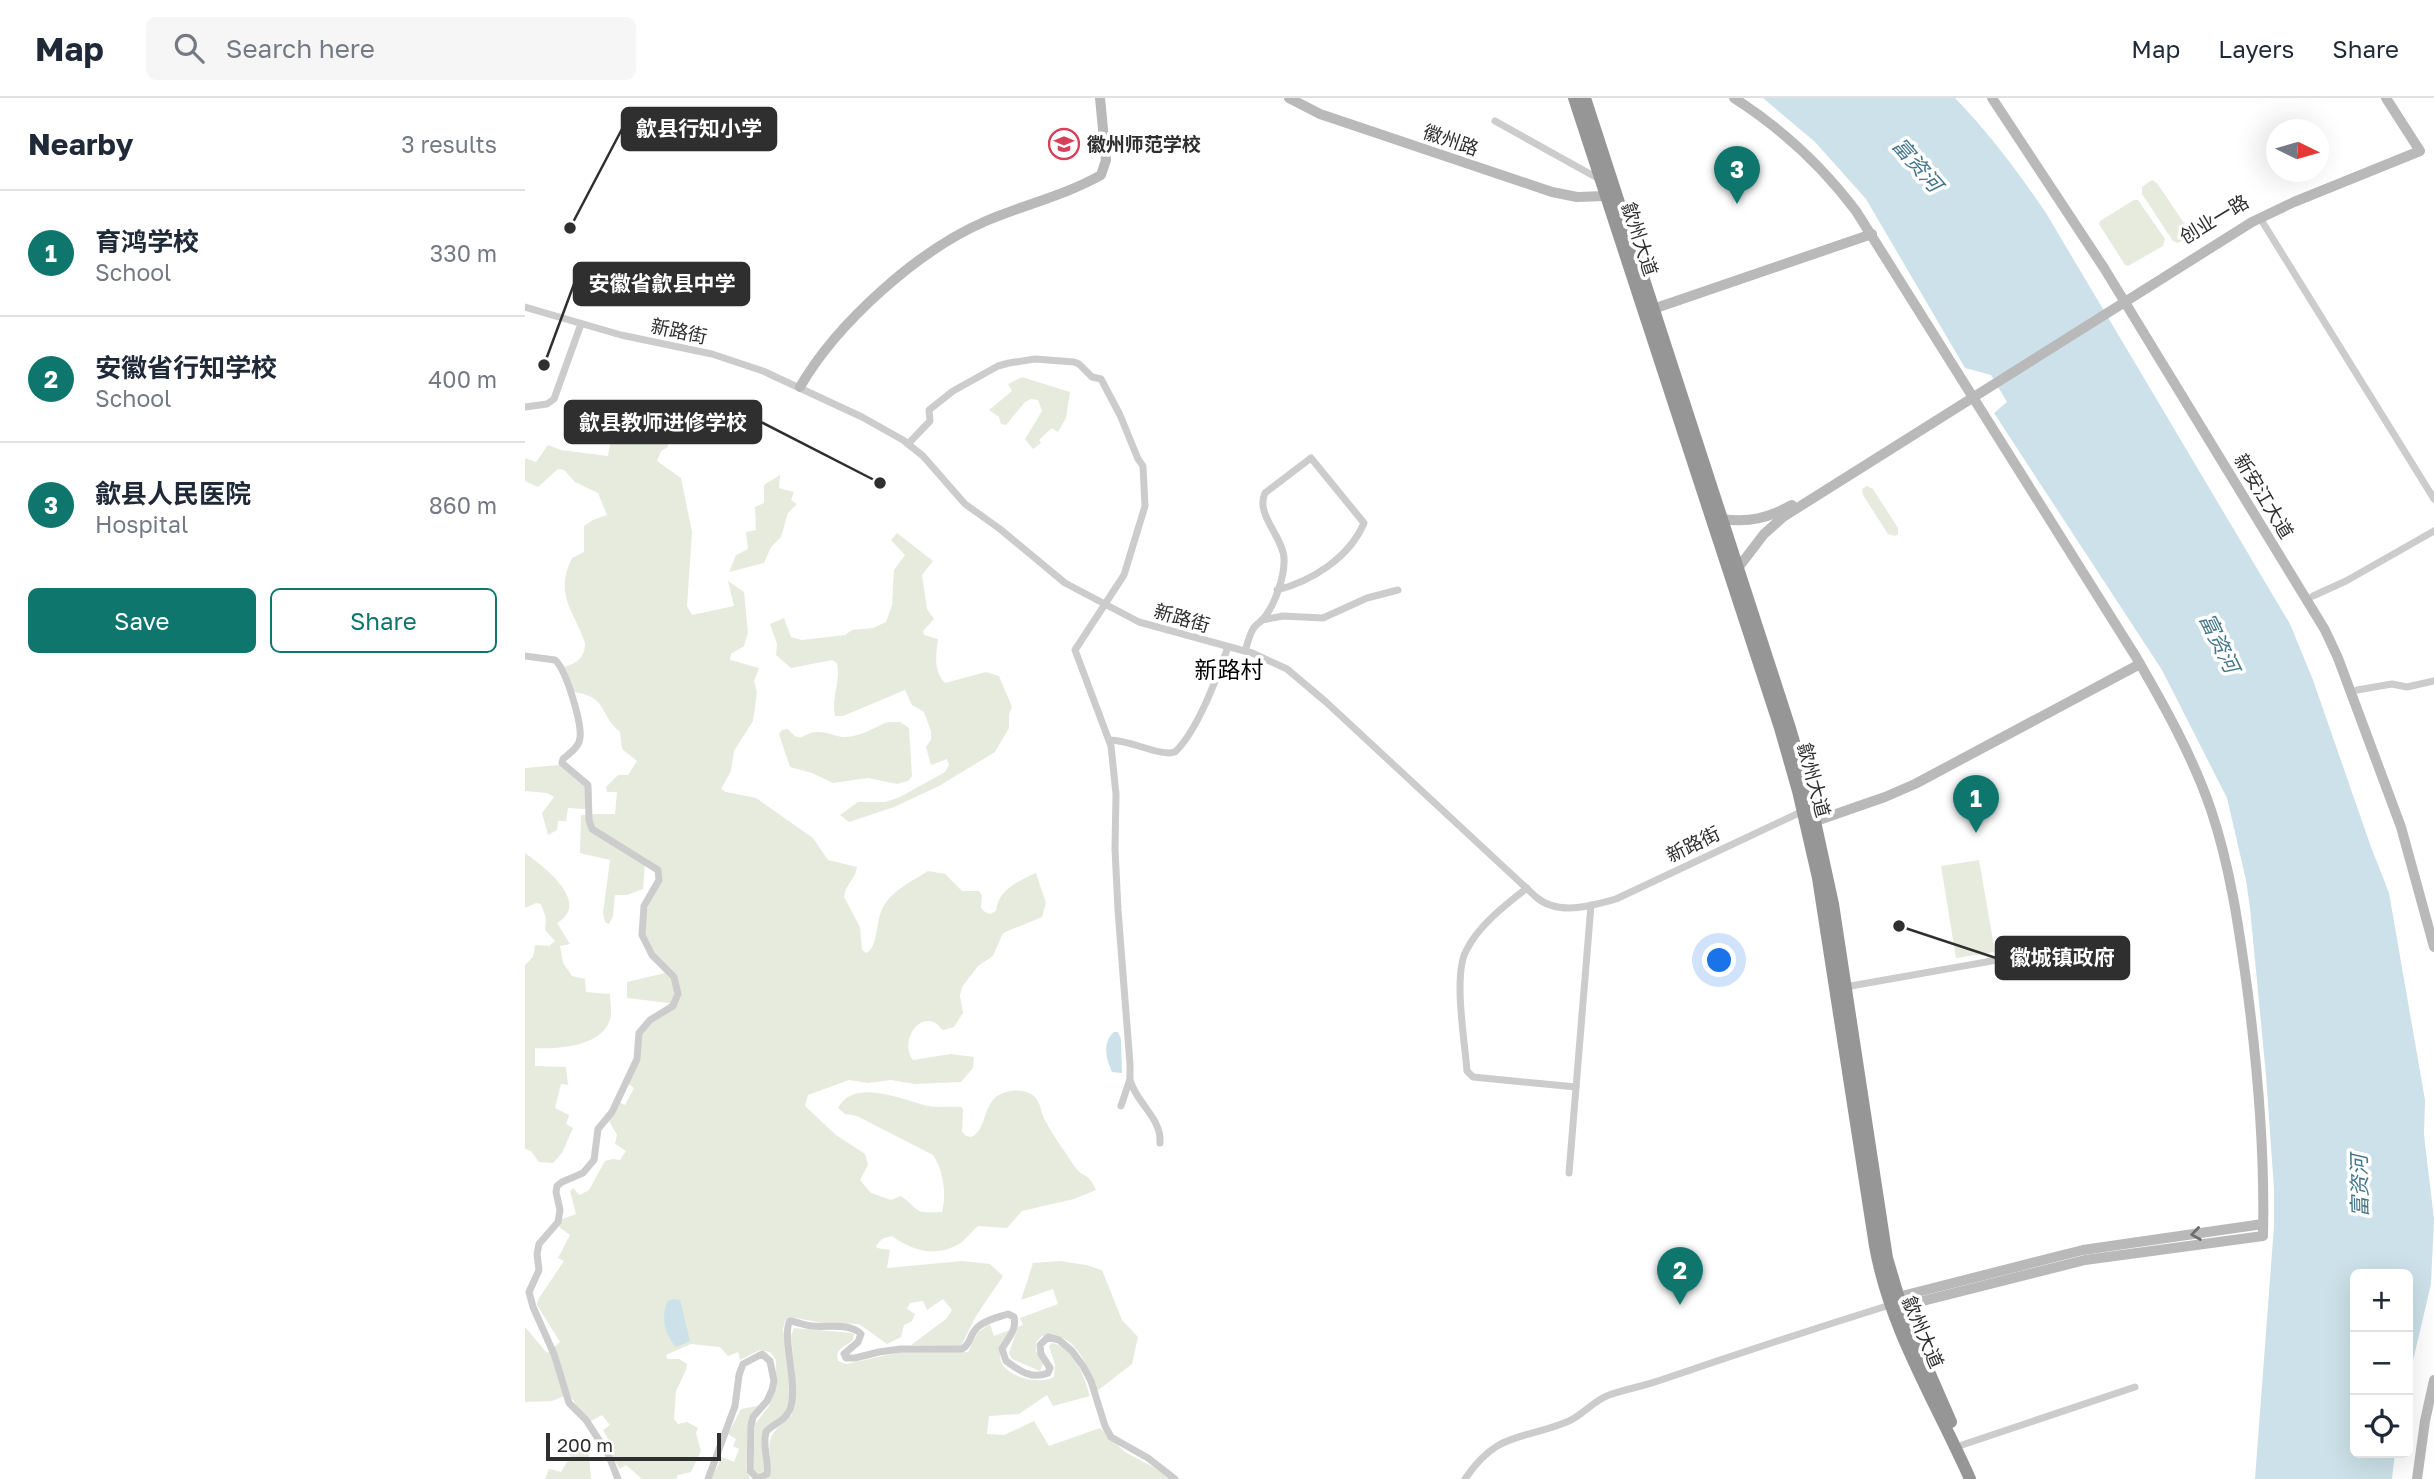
<!DOCTYPE html>
<html lang="en">
<head>
<meta charset="utf-8">
<style>
  body { margin:0; font-family:"Golos Text","Noto Sans SC",sans-serif; background:#f6f6f7; color:#1f2937 }
  .controls { position:absolute; right:21px; bottom:21px; display:grid; overflow:hidden; border-radius:10px; box-shadow:0 7px 28px #0002 }
  .controls button { width:63px; height:63px; display:grid; place-items:center; padding:0; border:0; border-bottom:2px solid #e0e1e3; background:#fff; color:#1f2937; font:35px sans-serif }
  .compass { position:absolute; left:1741px; top:21px; width:63px; height:63px; border-radius:50%; background:#fff; box-shadow:0 7px 28px #0002; rotate:95deg }
  .scale { position:absolute; left:21px; bottom:18px; width:175px; box-sizing:border-box; padding-left:7px; border:4px solid #2f2f2f; border-top:0; font-size:19px; line-height:24px; white-space:nowrap; color:#2f2f2f; -webkit-text-stroke:5px #fff; paint-order:stroke }
  .you { position:absolute; left:1195px; top:863px; width:24px; height:24px; margin:-18px; border:5px solid #fff; border-radius:50%; background:#1a73e8; box-shadow:0 0 0 10px #1a73e833 }
  .badge { display:grid; place-items:center; width:46px; height:46px; border-radius:50%; background:#0f766e; color:#fff; font-size:23px; font-weight:700 }
  .pin { position:absolute; translate:-50% -58px; filter:drop-shadow(0 2px 4px #0008) }
  .pin::after { content:''; position:absolute; top:37px; width:24px; height:21px; background:inherit; clip-path:polygon(0 0,100% 0,50% 100%) }
  .list { margin:0; padding:0; list-style:none }
  h2 { display:flex; justify-content:space-between; align-items:center; height:91px; margin:0; padding:0 28px; font-size:30px }
  h2 small { font-size:23px; font-weight:400; color:#747a83 }
  .list li { display:grid; grid-template-columns:46px 1fr auto; gap:21px; align-items:center; box-sizing:border-box; height:126px; padding:0 28px; border-top:2px solid #e0e1e3 }
  .list b { display:block; font-size:26px; white-space:nowrap }
  .list p { margin:0; font-size:23px; white-space:nowrap; color:#747a83 }
  .list em { font-size:23px; font-style:normal; color:#747a83 }
  .actions { display:flex; gap:14px; padding:21px 28px }
  .actions a { flex:1; padding:16px 0; border:2px solid #0f766e; border-radius:10px; text-align:center; font-size:24px; color:#0f766e }
  .actions .main { background:#0f766e; color:#fff }
  .icon { flex:none; width:38px; height:38px; fill:none; stroke:currentColor; stroke-width:2; stroke-linecap:round; stroke-linejoin:round }
  .map { position:relative; flex:none; width:1909px; height:1381px; overflow:hidden }
  header { display:flex; align-items:center; gap:42px; box-sizing:border-box; height:98px; padding:0 35px; background:#fff; border-bottom:2px solid #e0e1e3 }
  header strong { font-size:33px }
  nav { display:flex; gap:38px; margin-inline-start:auto; font-size:24px }
  .search { width:490px; height:63px; background:#f6f6f7; display:flex; align-items:center; gap:18px; box-sizing:border-box; padding:0 24px; border-radius:10px; color:#747a83; font-size:26px }
  main { display:flex }
  aside { flex:1; background:#fff }
  .map>svg:first-child { display:block }
  .green { fill:#e6ebde }
  .water { fill:#cce1e9 }
  .lines { fill:none; stroke-linecap:round; stroke-linejoin:round }
  .street { stroke:#ccc; stroke-width:7 }
  .secondary { stroke:#b9b9b9; stroke-width:10 }
  .highway { stroke:#969696; stroke-width:12 }
  .oneway { stroke:#6d6d6d }
  .labels { text-anchor:middle; stroke-width:7; stroke-linejoin:round; paint-order:stroke }
  .street-label { font-size:19px; fill:#2f2f2f; stroke:#fff }
  .poi-label { font-size:19px; font-weight:bold; fill:#2f2f2f; stroke:#fff; text-anchor:start }
  .water-label { font-size:21px; font-style:italic; fill:#43768a; stroke:#fff }
  .quarter-label { font-size:23px; fill:#000; stroke:#fff }
  .leader { fill:none; stroke:#2f2f2f; stroke-width:2.5 }
  .callout-dot { fill:#2f2f2f; stroke:#fff; stroke-width:2.5 }
  .callout { fill:#2f2f2f; stroke:#2f2f2f; stroke-width:2.5 }
  .callout-label { font-size:21px; text-anchor:middle; font-weight:bold; fill:#fff }
</style>
</head>
<body>
<header>
<strong>Map</strong>
<div class="search"><svg class="icon" aria-label="search" viewBox="0 0 24 24"><circle cx="10" cy="10" r="6"/><path d="M15 15l6 6"/></svg>Search here</div>
<nav><a>Map</a><a>Layers</a><a>Share</a></nav>
</header>
<main>
<aside>
<h2>Nearby<small>3 results</small></h2>
<ul class="list">
<li><span class="badge">1</span><div><b>育鸿学校</b><p>School</p></div><em>330 m</em></li>
<li><span class="badge">2</span><div><b>安徽省行知学校</b><p>School</p></div><em>400 m</em></li>
<li><span class="badge">3</span><div><b>歙县人民医院</b><p>Hospital</p></div><em>860 m</em></li>
</ul>
<div class="actions"><a class="main">Save</a><a>Share</a></div>
</aside>
<div class="map">
<svg width="1909" height="1381" viewBox="0 0 1909 1381">
  <rect width="100%" height="100%" fill="#fff"/>
  <g class="green">
    <polygon points="1627,82 1632,85 1665,134 1662,140 1653,145 1648,143 1617,96 1617,89"/>
    <polygon points="1609,102 1613,102 1640,141 1638,148 1603,168 1600,167 1574,126 1575,123"/>
    <polygon points="497,279 545,294 541,320 533,334 527,330 514,342 516,345 508,351 500,341 517,313 513,302 506,301 500,304 481,327 476,326 474,319 464,312 487,293 483,286"/>
    <path d="M 100,316 L 143,321 L 143,349 L 136,353 L 132,363 L 156,380 L 167,434 L 162,508 L 167,517 L 209,508 L 203,483 L 219,494 L 223,535 L 219,548 L 206,556 L 205,562 L 234,570 L 229,583 L 232,594 L 228,623 L 209,653 L 206,673 L 196,691 L 201,694 L 231,700 L 288,740 L 303,762 L 332,769 C 331,780 320,787 319,799 L 335,829 L 337,852 L 341,855 C 353,849 351,826 356,814 C 363,794 386,784 403,773 L 420,776 L 437,793 L 454,793 L 457,798 L 456,810 L 460,814 L 465,816 L 471,813 C 473,791 494,783 511,775 L 521,805 L 517,819 L 478,835 L 468,858 L 453,868 L 437,889 L 435,898 L 438,915 L 429,929 L 418,932 C 415,930 413,926 410,925 C 391,915 375,947 388,962 L 425,956 L 449,959 L 448,970 L 436,984 L 390,986 L 366,982 L 343,985 L 324,982 L 283,997 L 280,1008 L 311,1037 L 340,1056 L 343,1067 L 335,1082 L 346,1095 L 366,1102 L 376,1098 C 395,1112 388,1116 417,1114 C 422,1097 418,1071 408,1057 L 332,1018 L 320,1016 L 313,1010 C 329,979 378,1002 403,1008 C 414,1010 425,1008 436,1009 L 438,1011 L 437,1034 L 441,1038 L 446,1039 C 461,1033 458,1009 471,999 C 480,992 496,990 506,996 C 517,1003 515,1014 521,1024 C 529,1039 541,1055 550,1069 C 559,1081 563,1073 571,1092 L 549,1101 L 497,1113 L 482,1130 L 453,1128 C 447,1133 443,1139 437,1144 C 413,1160 389,1154 367,1138 L 357,1141 L 351,1148 L 352,1150 L 365,1152 L 362,1170 L 437,1163 L 465,1166 L 478,1178 L 451,1218 L 436,1248 L 386,1247 L 421,1221 L 427,1212 L 418,1201 L 402,1212 L 398,1203 L 385,1205 L 382,1211 L 390,1216 L 387,1223 L 379,1227 L 376,1239 L 362,1246 L 334,1226 L 297,1225 L 271,1220 L 260,1223 L 258,1231 L 265,1273 L 264,1302 L 259,1317 L 238,1334 C 235,1348 241,1360 238,1375 L 233,1377 L 228,1373 L 230,1326 L 244,1308 L 250,1291 L 251,1262 L 245,1254 L 235,1252 L 215,1262 L 213,1254 L 203,1258 L 195,1249 L 166,1246 L 141,1257 L 142,1261 L 154,1261 L 162,1266 L 161,1272 L 151,1293 L 149,1321 L 153,1326 L 162,1324 L 173,1330 L 171,1335 L 176,1353 L 166,1374 L 153,1377 L 151,1381 L 117,1381 L 101,1367 L 95,1371 L 81,1348 L 85,1344 L 78,1332 L 85,1327 L 77,1317 L 66,1323 C 41,1301 38,1281 28,1250 L 35,1244 L 12,1207 L 14,1200 L 39,1163 L 33,1160 L 45,1137 L 34,1129 L 37,1121 L 51,1116 L 45,1093 L 48,1090 L 55,1097 L 64,1092 L 80,1063 L 88,1061 L 95,1062 L 101,1053 L 90,1046 L 92,1037 L 84,1023 L 94,1004 L 100,1007 L 109,990 L 102,985 L 113,964 L 112,939 L 142,910 L 144,905 L 102,900 L 102,884 L 140,875 C 109,840 118,816 136,777 L 67,727 L 67,716 L 90,716 L 92,694 L 82,694 L 81,689 L 93,677 L 103,677 L 112,663 L 97,651 L 95,634 C 74,617 83,599 49,594 L 39,569 C 52,565 60,560 60,545 C 49,512 29,498 47,460 L 59,454 L 59,428 L 68,422 L 82,417 L 73,395 L 50,384 L 39,372 L 33,371 L 13,389 L 0,383 L 0,360 L 11,364 L 23,347 L 36,352 L 83,358 L 86,340 L 79,339 L 82,320 L 99,321 Z"/>
    <polygon points="255,377 254,390 269,394 266,402 272,406 263,415 256,439 246,449 239,465 204,474 211,457 223,451 221,434 231,432 230,409 239,405 239,387"/>
    <polygon points="1342,388 1348,391 1373,430 1373,436 1370,438 1363,436 1338,397 1337,391"/>
    <path d="M 372,435 L 408,463 L 397,477 L 402,511 L 409,521 L 398,533 L 399,537 L 413,541 C 411,557 408,572 420,585 L 461,574 L 474,578 L 487,609 L 484,616 L 484,630 L 470,654 L 414,688 L 369,709 L 324,724 L 315,717 L 333,704 L 360,704 L 375,699 L 420,674 L 424,667 L 422,661 L 406,667 L 401,649 L 406,642 L 406,633 L 399,614 L 387,607 L 380,592 L 318,618 L 310,618 C 306,600 316,583 312,565 L 307,562 L 266,570 L 251,557 L 252,546 L 245,526 L 259,520 L 266,539 L 277,542 L 320,537 L 327,532 L 348,530 L 361,524 L 367,507 L 369,472 L 380,457 L 366,442 Z"/>
    <path d="M 363,624 L 375,624 L 384,630 L 387,678 L 383,683 L 372,686 L 343,680 L 308,685 L 287,675 L 265,669 L 254,636 L 257,632 L 263,631 C 277,648 277,634 292,634 C 302,633 311,639 320,639 C 336,639 349,629 363,624 Z"/>
    <polygon points="34,667 60,689 60,711 43,710 41,723 33,723 32,732 23,737 17,715 29,699 22,695 0,693 0,670"/>
    <polygon points="56,717 61,717 64,730 120,765 118,791 102,797 90,797 88,818 84,826 80,824 78,815 85,762 55,755"/>
    <path d="M 0,755 C 18,768 67,804 32,825 L 45,846 L 35,848 L 38,865 L 47,878 L 60,881 L 61,894 L 85,896 C 85,904 88,916 84,924 C 74,949 32,951 10,950 L 10,968 L 41,969 L 43,987 L 36,986 L 30,1010 L 44,1017 L 41,1026 L 48,1030 L 37,1055 L 28,1065 L 14,1064 L 6,1053 L 0,1051 L 0,867 L 8,859 L 10,847 L 24,848 L 30,843 L 20,832 L 21,820 L 16,806 L 11,805 L 0,810 Z"/>
    <polygon points="1454,762 1470,854 1431,860 1416,768"/>
    <path d="M 535,1163 L 561,1167 L 577,1172 L 597,1222 L 613,1239 L 607,1266 L 572,1293 C 562,1268 551,1232 517,1238 L 511,1244 L 511,1253 L 518,1266 L 515,1273 L 487,1261 L 484,1255 L 493,1229 L 498,1227 L 495,1220 L 533,1206 L 528,1191 L 496,1202 L 508,1165 Z"/>
    <path d="M 465,1226 L 469,1238 L 485,1232 C 482,1239 475,1249 475,1258 C 475,1278 514,1288 529,1279 L 530,1267 L 524,1248 L 527,1245 C 550,1249 559,1279 565,1298 L 528,1308 L 522,1297 L 494,1316 L 464,1318 L 462,1336 L 479,1337 L 509,1323 L 524,1348 L 575,1330 L 600,1354 L 630,1370 L 645,1381 L 242,1381 C 250,1367 240,1350 247,1337 C 252,1329 261,1323 267,1317 L 270,1276 L 266,1238 L 269,1230 L 327,1235 L 329,1236 L 328,1242 C 321,1249 309,1250 313,1263 L 321,1266 L 376,1254 L 443,1254 L 453,1234 Z"/>
    <polygon points="0,1229 22,1255 26,1252 40,1298 27,1303 0,1304"/>
    <polygon points="236,1307 223,1332 221,1372 225,1381 186,1381 197,1359 209,1364 214,1351 208,1348 211,1341 203,1336 216,1311"/>
    <polygon points="41,1339 64,1357 66,1381 20,1381 24,1371 36,1374 46,1358 34,1349"/>
  </g>
  <g class="water">
    <path d="M 1238,0 L 1430,0 C 1465,36 1493,74 1521,115 L 1765,526 L 1788,582 L 1846,749 L 1864,795 L 1900,1002 L 1899,1037 L 1909,1121 L 1906,1186 L 1883,1284 L 1883,1176 L 1830,1176 L 1830,1355 L 1870,1355 L 1867,1381 L 1730,1381 L 1749,1128 L 1749,1091 L 1741,977 L 1725,810 L 1721,782 L 1702,700 L 1637,572 L 1469,315 L 1482,304 L 1466,277 L 1440,270 L 1341,101 L 1290,44 Z"/>
    <path d="M 589,934 L 593,934 L 596,941 L 597,975 L 587,974 C 581,961 577,944 589,934 Z"/>
    <path d="M 149,1201 L 155,1202 L 165,1243 L 151,1249 C 140,1237 135,1218 143,1203 Z"/>
  </g>
  <g class="lines">
    <g class="street">
      <polyline points="970,23 1076,82"/>
      <polyline points="1735,120 1909,401"/>
      <path d="M 0,209 L 96,237 L 187,256 L 238,273 L 337,319 L 378,342 L 398,358 L 440,406 L 475,431 L 540,485 L 614,524 L 727,555 L 762,571 L 801,604 L 1011,799 C 1033,818 1066,808 1091,801 L 1278,713"/>
      <polyline points="0,309 22,306 29,301 56,226"/>
      <polyline points="383,346 405,323 404,312 428,293 473,268 484,265 510,261 549,264 554,266 567,279 576,281 595,317 613,361 618,368 620,408 599,477 550,552 586,648 591,696 590,751 593,812 605,966 605,981 596,1008"/>
      <polyline points="1788,498 1821,483 1909,433"/>
      <polyline points="737,522 758,518 798,520 842,500 873,492"/>
      <path d="M 720,553 C 722,547 724,539 727,533 C 729,527 734,526 738,521 C 750,507 760,478 759,460 C 758,439 730,416 740,395 L 786,360 L 839,425 C 824,460 787,483 752,492"/>
      <path d="M 0,558 L 30,562 C 41,571 57,625 55,640 C 54,649 45,655 38,661 L 37,665 L 63,687 L 64,722 L 67,731 L 133,772 L 134,782 L 119,808 L 117,837 L 127,857 L 149,879 L 153,896 L 148,908 L 125,922 L 114,935 L 112,961 L 87,1014 L 73,1031 L 69,1062 L 58,1075 L 37,1084 L 32,1088 L 31,1094 L 35,1112 L 33,1124 L 14,1146 L 12,1156 L 14,1172 L 4,1194 L 8,1209 L 29,1256 L 44,1305 L 61,1322 L 83,1356 L 93,1381"/>
      <polyline points="1832,592 1867,586 1882,589 1909,583"/>
      <path d="M 585,642 C 605,642 636,659 650,654 C 673,632 692,579 703,549"/>
      <path d="M 1002,790 C 980,807 953,828 941,853 C 928,878 940,944 942,973 L 948,979 L 1051,989"/>
      <polyline points="1320,889 1512,855"/>
      <path d="M 605,982 C 611,1005 637,1020 635,1045"/>
      <polyline points="1044,1075 1066,807"/>
      <polyline points="1437,1347 1610,1289"/>
      <path d="M 183,1381 L 210,1308 L 214,1277 L 218,1266 L 237,1256 L 245,1263 L 249,1283 L 247,1292 L 242,1303 L 228,1319 L 226,1328 L 225,1373 L 231,1379 L 235,1380 L 242,1376 C 244,1361 237,1349 241,1334 C 248,1325 260,1324 265,1311 C 274,1288 256,1236 265,1223 C 272,1224 279,1227 287,1228 C 301,1230 325,1224 336,1236 L 333,1244 L 319,1256 L 321,1260 L 330,1260 L 354,1254 L 376,1251 L 437,1251 C 446,1246 444,1239 450,1232 C 456,1223 473,1219 483,1216 L 489,1219 C 492,1232 483,1240 477,1251 L 481,1263 C 494,1272 506,1282 523,1275 L 525,1270 L 516,1256 L 515,1247 L 523,1239 L 534,1242 L 547,1253 L 558,1268 L 566,1283 L 580,1328 L 586,1339 L 623,1360 L 650,1381"/>
      <path d="M 940,1381 C 973,1332 997,1343 1044,1323 C 1059,1316 1068,1303 1084,1297 C 1101,1291 1119,1288 1136,1282 C 1212,1256 1288,1231 1365,1207"/>
    </g>
    <g class="secondary">
      <polyline points="764,0 795,16 1027,94 1052,99 1081,98"/>
      <path d="M 1209,0 C 1256,30 1297,68 1331,113 L 1611,559 C 1639,607 1668,659 1686,712 C 1705,768 1714,830 1722,889 C 1733,972 1740,1054 1738,1138 L 1560,1162 L 1370,1210"/>
      <polyline points="1467,0 1579,170 1800,532 1813,560 1876,729 1909,849"/>
      <polyline points="1128,211 1347,136"/>
      <path d="M 275,289 C 312,225 393,152 461,123 C 498,107 541,97 576,77 L 581,62 L 575,0"/>
      <path d="M 1197,421 C 1224,425 1243,420 1267,407"/>
      <polyline points="1213,470 1239,436 1258,419 1727,124 1769,104 1895,53 1861,0"/>
      <polyline points="1291,723 1360,699 1390,686 1615,566"/>
      <polyline points="1369,1200 1558,1152 1738,1126"/>
      <polyline points="1892,1381 1900,1323 1909,1282"/>
    </g>
    <g class="highway">
      <path d="M 1049,0 L 1255,630 L 1273,693 L 1293,780 L 1350,1148 C 1365,1232 1411,1304 1445,1381"/>
      <polyline points="1060,0 1264,627 1283,691 1308,806 1362,1160 1378,1214 1426,1324"/>
    </g>
  </g>
  <defs><path id="oneway-chevron" d="M-2-3.5L2.5 0L-2 3.5" fill="none" stroke-width="1.6" stroke-linecap="round" stroke-linejoin="round" transform="scale(1.75)"/></defs>
  <use class="oneway" href="#oneway-chevron" transform="translate(1671 1136) rotate(172)"/>
  <defs>
    <g id="school-ring" transform="scale(1.575)"><circle r="9.5" fill="#fff" stroke="#d7405a" stroke-width="1.5"/><path d="M0-5L7-2L0 1L-7-2ZM-4 1L0 2.5L4 1V4Q0 6-4 4Z" fill="#d7405a"/></g>
  </defs>
  <g fill-rule="evenodd">
    <use href="#school-ring" x="539" y="46"/>
  </g>
  <g class="labels">
    <g class="street-label">
      <text transform="translate(926 42) rotate(19)" y="7">徽州路</text>
      <text transform="translate(1689 121) rotate(-31)" y="7">创业一路</text>
      <text transform="translate(1115 141) rotate(72)" y="7">歙州大道</text>
      <text transform="translate(154 233) rotate(12)" y="7">新路街</text>
      <text transform="translate(1739 398) rotate(59)" y="7">新安江大道</text>
      <text transform="translate(657 520) rotate(16)" y="7">新路街</text>
      <text transform="translate(1289 682) rotate(75)" y="7">歙州大道</text>
      <text transform="translate(1168 746) rotate(-26)" y="7">新路街</text>
      <text transform="translate(1398 1234) rotate(67)" y="7">歙州大道</text>
    </g>
    <g class="poi-label">
      <text x="562" y="53">徽州师范学校</text>
    </g>
    <g class="water-label">
      <text transform="translate(1392 67) rotate(49)" y="7">富资河</text>
      <text transform="translate(1694 545) rotate(64)" y="7">富资河</text>
      <text transform="translate(1835 1088) rotate(-91)" y="7">富资河</text>
    </g>
    <g class="quarter-label">
      <text x="704" y="580">新路村</text>
    </g>
  </g>
  <path class="leader" d="M45 130L97 31M19 267L49 186M355 385L236 324M1374 828L1471 860"/>
  <g class="callout-dot">
    <circle cx="45" cy="130" r="7"/>
    <circle cx="19" cy="267" r="7"/>
    <circle cx="355" cy="385" r="7"/>
    <circle cx="1374" cy="828" r="7"/>
  </g>
  <g class="callout">
    <rect x="97" y="10" width="154" height="42" rx="7"/>
    <rect x="49" y="165" width="175" height="42" rx="7"/>
    <rect x="40" y="303" width="196" height="42" rx="7"/>
    <rect x="1471" y="839" width="133" height="42" rx="7"/>
  </g>
  <g class="callout-label">
    <text x="174" y="38">歙县行知小学</text>
    <text x="137" y="193">安徽省歙县中学</text>
    <text x="138" y="332">歙县教师进修学校</text>
    <text x="1537" y="867">徽城镇政府</text>
  </g>
</svg>
<div class="controls">
<button>+</button>
<button>−</button>
<button><svg class="icon" aria-label="locate" viewBox="0 0 24 24"><circle cx="12" cy="12" r="6"/><path d="M12 2v4M12 18v4M2 12h4M18 12h4"/></svg></button>
</div>
<svg class="compass" viewBox="-18 -18 36 36"><path d="M0-13l5 13h-10z" fill="#e53935"/><path d="M0 13l5-13h-10z" fill="#747a83"/></svg>
<div class="scale">200 m</div>
<div class="you"></div>
<div class="pin badge" style="left:1451px;top:735px">1</div>
<div class="pin badge" style="left:1155px;top:1207px">2</div>
<div class="pin badge" style="left:1212px;top:106px">3</div>
</div>
</main>
</body>
</html>
